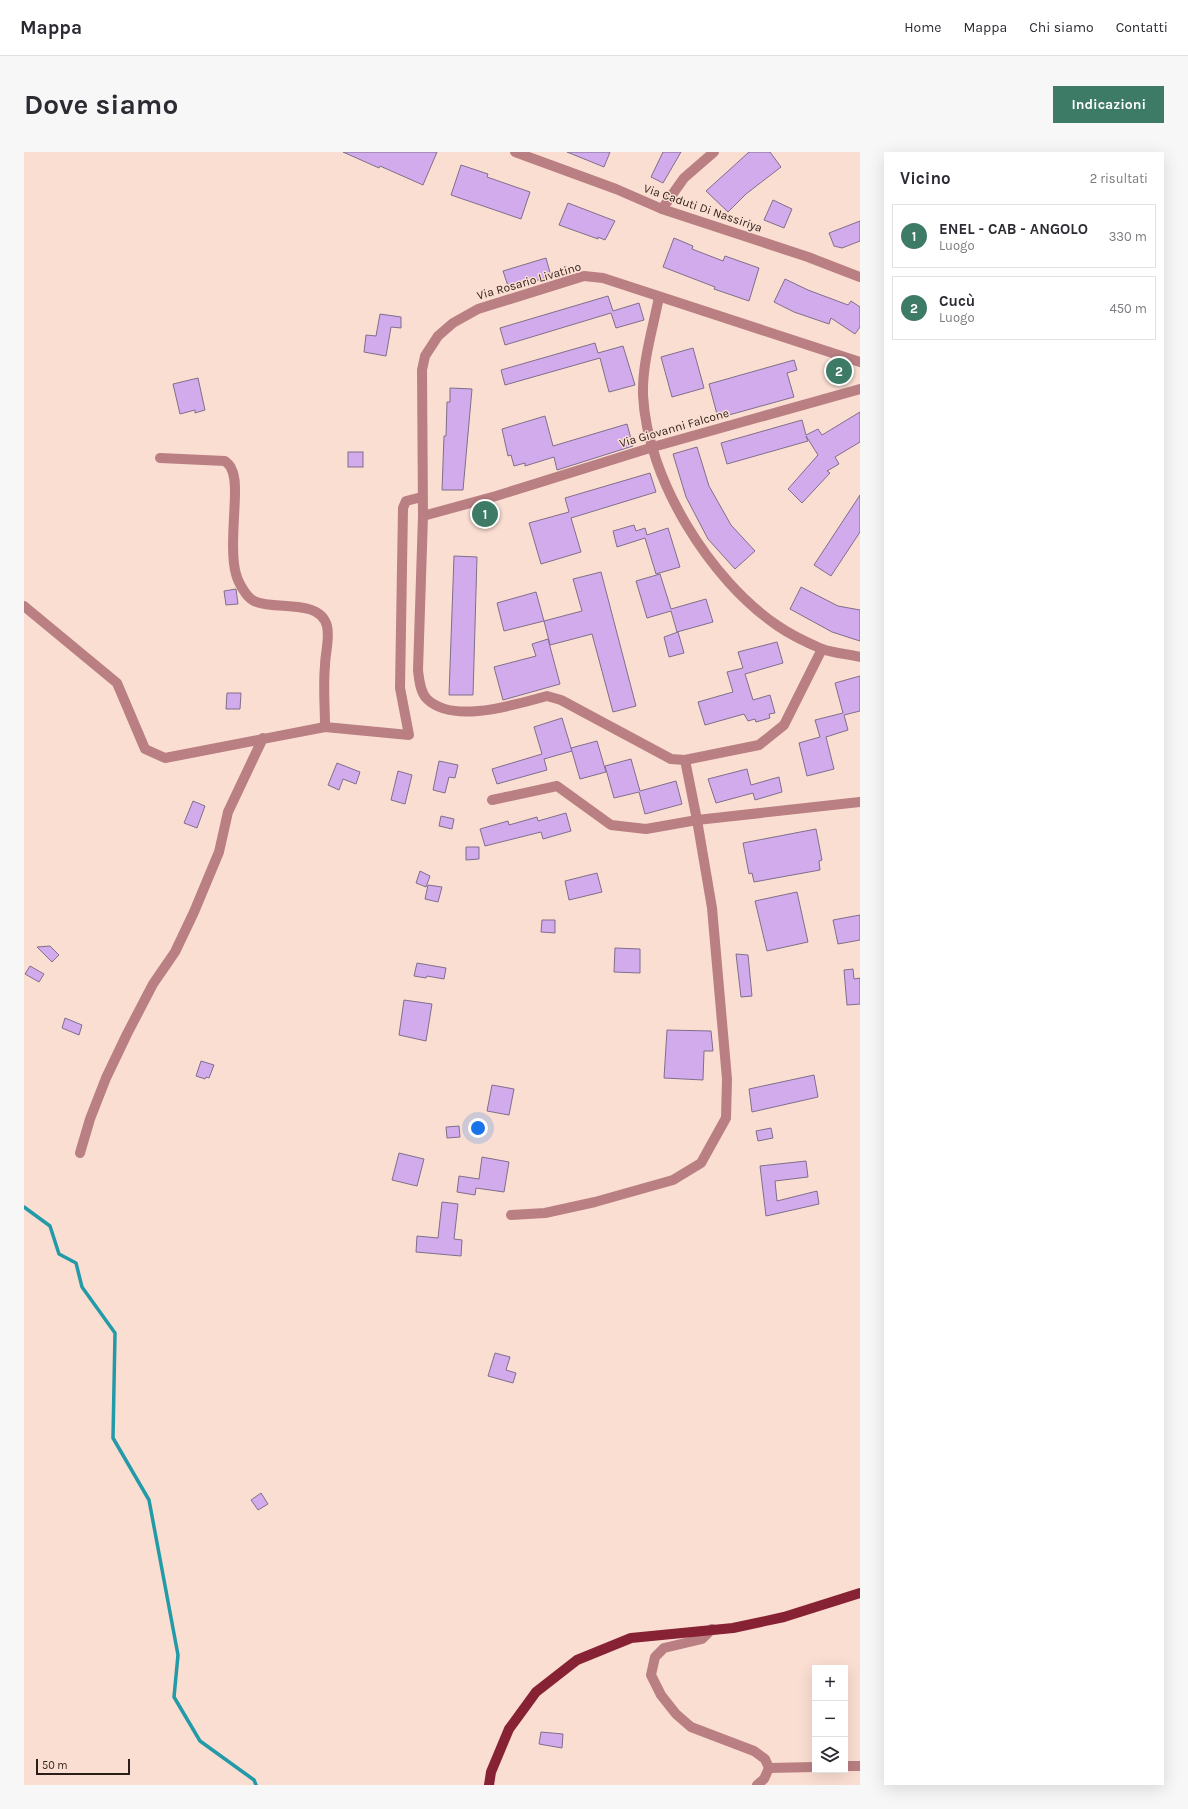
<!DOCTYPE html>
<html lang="it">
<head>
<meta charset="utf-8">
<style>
  body { margin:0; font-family:Karla,sans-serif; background:#f7f7f7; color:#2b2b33 }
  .controls { position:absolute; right:12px; bottom:12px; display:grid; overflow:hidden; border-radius:0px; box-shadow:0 4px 16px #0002 }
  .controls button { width:36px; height:36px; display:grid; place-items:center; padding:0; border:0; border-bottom:1px solid #e1e1e2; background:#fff; color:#2b2b33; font:20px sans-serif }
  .scale { position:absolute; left:12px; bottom:10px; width:94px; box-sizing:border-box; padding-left:4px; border:2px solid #2b1d18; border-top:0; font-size:11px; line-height:14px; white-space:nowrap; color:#2b1d18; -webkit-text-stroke:3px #fbded2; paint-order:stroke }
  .you { position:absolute; left:454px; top:976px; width:14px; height:14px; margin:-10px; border:3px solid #fff; border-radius:50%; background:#1a73e8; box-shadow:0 0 0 6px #1a73e833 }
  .badge { display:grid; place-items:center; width:26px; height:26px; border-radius:50%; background:#3e7b66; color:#fff; font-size:13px; font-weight:700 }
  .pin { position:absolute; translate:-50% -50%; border:2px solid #fff; box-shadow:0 1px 4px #0006 }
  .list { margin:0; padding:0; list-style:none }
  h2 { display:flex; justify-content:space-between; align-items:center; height:52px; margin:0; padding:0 16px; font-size:17px }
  h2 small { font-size:13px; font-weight:400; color:#7c7c81 }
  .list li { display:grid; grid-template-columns:26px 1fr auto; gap:12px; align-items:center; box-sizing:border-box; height:64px; margin:0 8px 8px; padding:0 8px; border:1px solid #e1e1e2; border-radius:0px }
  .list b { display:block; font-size:15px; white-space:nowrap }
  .list p { margin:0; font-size:13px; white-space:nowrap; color:#7c7c81 }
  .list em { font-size:13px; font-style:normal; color:#7c7c81 }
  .icon { flex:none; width:22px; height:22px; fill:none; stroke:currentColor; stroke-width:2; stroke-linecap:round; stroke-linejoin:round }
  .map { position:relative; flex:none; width:836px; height:1633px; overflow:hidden; border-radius:0px }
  header { display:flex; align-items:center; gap:24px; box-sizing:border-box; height:56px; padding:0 20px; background:#fff; border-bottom:1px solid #e1e1e2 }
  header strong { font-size:19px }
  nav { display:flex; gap:22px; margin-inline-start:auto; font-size:14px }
  .intro { display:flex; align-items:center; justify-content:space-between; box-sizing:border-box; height:96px; padding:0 24px }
  h1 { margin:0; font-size:28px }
  .button { padding:10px 18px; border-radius:0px; background:#3e7b66; color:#fff; font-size:14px; font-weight:700 }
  main { display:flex; gap:24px; padding:0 24px }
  aside { flex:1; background:#fff; border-radius:0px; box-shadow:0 4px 16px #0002 }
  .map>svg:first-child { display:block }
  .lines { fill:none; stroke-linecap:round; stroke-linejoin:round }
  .stream { stroke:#239aa7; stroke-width:3.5 }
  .building { fill:#d2abec; stroke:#7f6f8a }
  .minor { stroke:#b97f82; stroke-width:10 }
  .major { stroke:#872234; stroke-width:10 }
  .labels { text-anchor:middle; stroke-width:3; stroke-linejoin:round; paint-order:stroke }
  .street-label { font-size:12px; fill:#2b1d18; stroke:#fbded2 }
</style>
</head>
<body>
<header>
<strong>Mappa</strong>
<nav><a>Home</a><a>Mappa</a><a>Chi siamo</a><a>Contatti</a></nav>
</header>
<div class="intro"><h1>Dove siamo</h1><a class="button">Indicazioni</a></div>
<main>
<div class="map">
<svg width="836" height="1633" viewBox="0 0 836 1633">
  <rect width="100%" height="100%" fill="#fbded2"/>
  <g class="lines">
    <polyline class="stream" points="0,1055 26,1074 35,1102 52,1111 58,1135 91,1181 89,1286 125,1348 154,1503 150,1545 176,1589 230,1628 232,1633"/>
  </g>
  <g class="building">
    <polygon points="319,0 413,0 399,33 356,14 355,16"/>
    <polygon points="543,0 586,0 580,15"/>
    <polygon points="639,0 657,0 639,31 627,25"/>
    <polygon points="725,0 746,0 757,15 722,42 704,60 682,39"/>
    <polygon points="437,13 464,22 463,25 506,40 497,67 427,43"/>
    <polygon points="749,48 768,57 760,76 740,68"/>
    <polygon points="544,51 591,69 581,88 574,85 574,87 535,73"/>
    <polygon points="836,69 836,89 818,96 810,94 805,81"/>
    <polygon points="650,86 669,94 668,97 699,109 701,104 735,116 725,149 690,137 691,135 639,115"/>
    <polygon points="522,106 527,124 485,137 479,119"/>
    <polygon points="761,127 784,138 824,153 827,149 836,155 836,175 831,182 807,166 805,172 770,160 750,150"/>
    <polygon points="584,144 589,159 615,151 620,168 592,176 587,161 481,193 476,176"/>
    <polygon points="356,162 377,165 377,176 367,175 362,204 340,200 342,183 352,184"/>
    <polygon points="571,191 574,201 599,194 611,233 585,240 576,206 481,233 477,218"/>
    <polygon points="669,196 680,236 648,245 637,205"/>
    <polygon points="770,208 773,218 763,221 770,245 694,266 685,232"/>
    <polygon points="174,226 181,258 171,261 171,258 156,262 149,232"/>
    <polygon points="426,236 448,237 439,338 418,338 420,284 422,284 423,250 426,250"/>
    <polygon points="836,260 836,290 811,305 815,312 803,319 806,321 778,351 764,337 794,303 782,284 784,289 703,312 697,291 778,268 782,283 794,277 798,283"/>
    <polygon points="521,264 529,294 603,272 609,294 533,318 530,305 501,314 501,311 490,314 487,303 484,304 478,277"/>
    <polygon points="673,295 685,334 707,373 731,399 711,417 684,387 662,345 649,302"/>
    <rect x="324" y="300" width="15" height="15"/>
    <polygon points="626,321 632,340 547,366 557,400 517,412 505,371 545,360 541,346"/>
    <polygon points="836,343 836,380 807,424 790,413"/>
    <polygon points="610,373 612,379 621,376 623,383 644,376 656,415 632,422 621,386 593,395 589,379"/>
    <polygon points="430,404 453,405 449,543 425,543"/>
    <polygon points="577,420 612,554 589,560 568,482 526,493 520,469 558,459 549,427"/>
    <polygon points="636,422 647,457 682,447 689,470 653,480 647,459 623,466 612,429"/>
    <polygon points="777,435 814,454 836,458 836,489 808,480 766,457"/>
    <polygon points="212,437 214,452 202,453 200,439"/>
    <polygon points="512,440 520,469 480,479 473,451"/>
    <polygon points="654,480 660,501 645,505 640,485"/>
    <polygon points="524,487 536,532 479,548 470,515 512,504 508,492"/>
    <polygon points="753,490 759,511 721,522 729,548 746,543 751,561 745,562 746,566 732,570 731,567 724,569 720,562 681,573 674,550 709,540 703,520 719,516 714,500"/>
    <polygon points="836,524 836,559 820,563 824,578 802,585 810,617 783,624 775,591 796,585 791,568 819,561 811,531"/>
    <polygon points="203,541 217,541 216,557 202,557"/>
    <polygon points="538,566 548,599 520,607 523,618 473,632 468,617 518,602 510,575"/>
    <polygon points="573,589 582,620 556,627 547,596"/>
    <polygon points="607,607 616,639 652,629 658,652 621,662 615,640 590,646 581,614"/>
    <polygon points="415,609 434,613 431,626 425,625 421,641 409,638"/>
    <polygon points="313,611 336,620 332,632 319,627 315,638 304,633"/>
    <polygon points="723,617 727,633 755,625 758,640 731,648 729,641 692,651 684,627"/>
    <polygon points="374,619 388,623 381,652 367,648"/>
    <polygon points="169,649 181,654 173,676 160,671"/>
    <polygon points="542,661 547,679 519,687 517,680 461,694 456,677 484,669 485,673 513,665 514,669"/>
    <polygon points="417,664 430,667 428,677 415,674"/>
    <polygon points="792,677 798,708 795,709 796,718 730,730 728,721 725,722 719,691"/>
    <polygon points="442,695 455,695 455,707 442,708"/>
    <polygon points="396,719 406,724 402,735 392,731"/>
    <polygon points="573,721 578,740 545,748 541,729"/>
    <polygon points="404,733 418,735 414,750 401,747"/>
    <polygon points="773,740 784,790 743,799 731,749"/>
    <polygon points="836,763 836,788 814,792 809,768"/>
    <polygon points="518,768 531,768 531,781 517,780"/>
    <polygon points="26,794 35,803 28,810 13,795"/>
    <polygon points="591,796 616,797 616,821 590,820"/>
    <polygon points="712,802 724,803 728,844 717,845"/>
    <polygon points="393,811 422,816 420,827 403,824 402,826 390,824"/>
    <polygon points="6,814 20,822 15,830 1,822"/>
    <polygon points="829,817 830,827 836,826 836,852 823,853 820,818"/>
    <polygon points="380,848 408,852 402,889 375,883"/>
    <polygon points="41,866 58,873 55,883 38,876"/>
    <polygon points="643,878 687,879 689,899 680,899 679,928 640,926"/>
    <polygon points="177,909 190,913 185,926 182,925 181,927 172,924"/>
    <polygon points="790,923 794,945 728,960 725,937"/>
    <polygon points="468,933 490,937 485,963 463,959"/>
    <polygon points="435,974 436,985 423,986 422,975"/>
    <polygon points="747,976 749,986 734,989 732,979"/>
    <polygon points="375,1001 400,1007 393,1034 368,1028"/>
    <polygon points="458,1005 485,1010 480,1040 452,1036 451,1043 433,1040 435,1024 455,1027"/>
    <polygon points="782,1009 784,1025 751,1029 753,1049 793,1039 795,1052 742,1064 736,1014"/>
    <polygon points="418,1050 434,1052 430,1087 438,1088 437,1104 392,1100 393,1084 414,1086"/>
    <polygon points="471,1201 486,1205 482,1218 492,1221 489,1231 464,1224"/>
    <polygon points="237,1341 244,1352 234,1358 227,1348"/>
    <polygon points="517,1580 539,1582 538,1596 515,1592"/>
  </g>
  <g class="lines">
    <g class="minor">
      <polyline points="491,0 592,37 638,57 784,105 836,125"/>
      <polyline points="638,57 660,26 690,0"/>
      <path d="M 635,145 C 629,176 618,211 619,243 C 623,327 686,428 754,474 C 767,483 784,491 798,497 C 809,501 824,502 836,505"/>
      <path d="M 136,306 L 201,309 C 203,311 206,313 207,316 C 211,323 211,332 211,340 C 211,362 206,402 212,422 C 214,430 222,445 230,449 C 251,459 296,446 303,474 C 306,486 301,502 301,514 C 299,534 301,554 301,575"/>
      <polyline points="399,364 472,344 629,295 836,237"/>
      <polyline points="0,454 93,531 121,597 141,606 301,575 385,583 376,536 379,356 382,349 398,345"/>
      <path d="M 798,497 L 760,573 L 735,593 L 661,608 L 647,607 L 537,548 L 523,544 C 492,552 430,573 403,547 C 396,540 395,527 394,518 L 399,364 L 398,218 L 401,204 L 414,184 L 429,171 L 454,157 L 560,124 L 579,126 L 836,210"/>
      <polyline points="468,648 533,634 587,673 622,677 673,668 836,650"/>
      <polyline points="56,1001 66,967 82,926 103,882 129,832 151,800 170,760 195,700 204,660 239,586"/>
      <polyline points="487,1063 521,1061 571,1050 649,1028 677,1011 702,966 703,927 688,756 673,668 661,608"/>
      <polyline points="688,1477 678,1487 640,1496 631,1505 627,1523 637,1543 652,1562 667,1575 730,1599 741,1607 745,1616 740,1627 733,1633"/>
      <polyline points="821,1614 836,1614"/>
      <polyline points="745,1616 791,1615"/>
    </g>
    <polyline class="major" points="465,1633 467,1620 485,1577 512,1540 553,1508 607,1486 709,1476 760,1465 836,1441"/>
  </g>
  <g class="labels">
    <g class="street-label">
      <text transform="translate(679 56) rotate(19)" y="4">Via Caduti Di Nassiriya</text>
      <text transform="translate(505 129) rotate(-16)" y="4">Via Rosario Livatino</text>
      <text transform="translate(650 276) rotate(-16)" y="4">Via Giovanni Falcone</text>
    </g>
  </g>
</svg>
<div class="controls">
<button>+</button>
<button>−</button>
<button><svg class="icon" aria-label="layers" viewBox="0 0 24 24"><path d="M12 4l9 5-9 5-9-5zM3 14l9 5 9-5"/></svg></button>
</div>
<div class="scale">50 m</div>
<div class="you"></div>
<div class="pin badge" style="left:461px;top:362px">1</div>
<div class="pin badge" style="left:815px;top:219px">2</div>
</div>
<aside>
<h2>Vicino<small>2 risultati</small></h2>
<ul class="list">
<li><span class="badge">1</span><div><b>ENEL - CAB - ANGOLO</b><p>Luogo</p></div><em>330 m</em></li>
<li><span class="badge">2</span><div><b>Cucù</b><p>Luogo</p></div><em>450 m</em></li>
</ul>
</aside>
</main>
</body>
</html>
